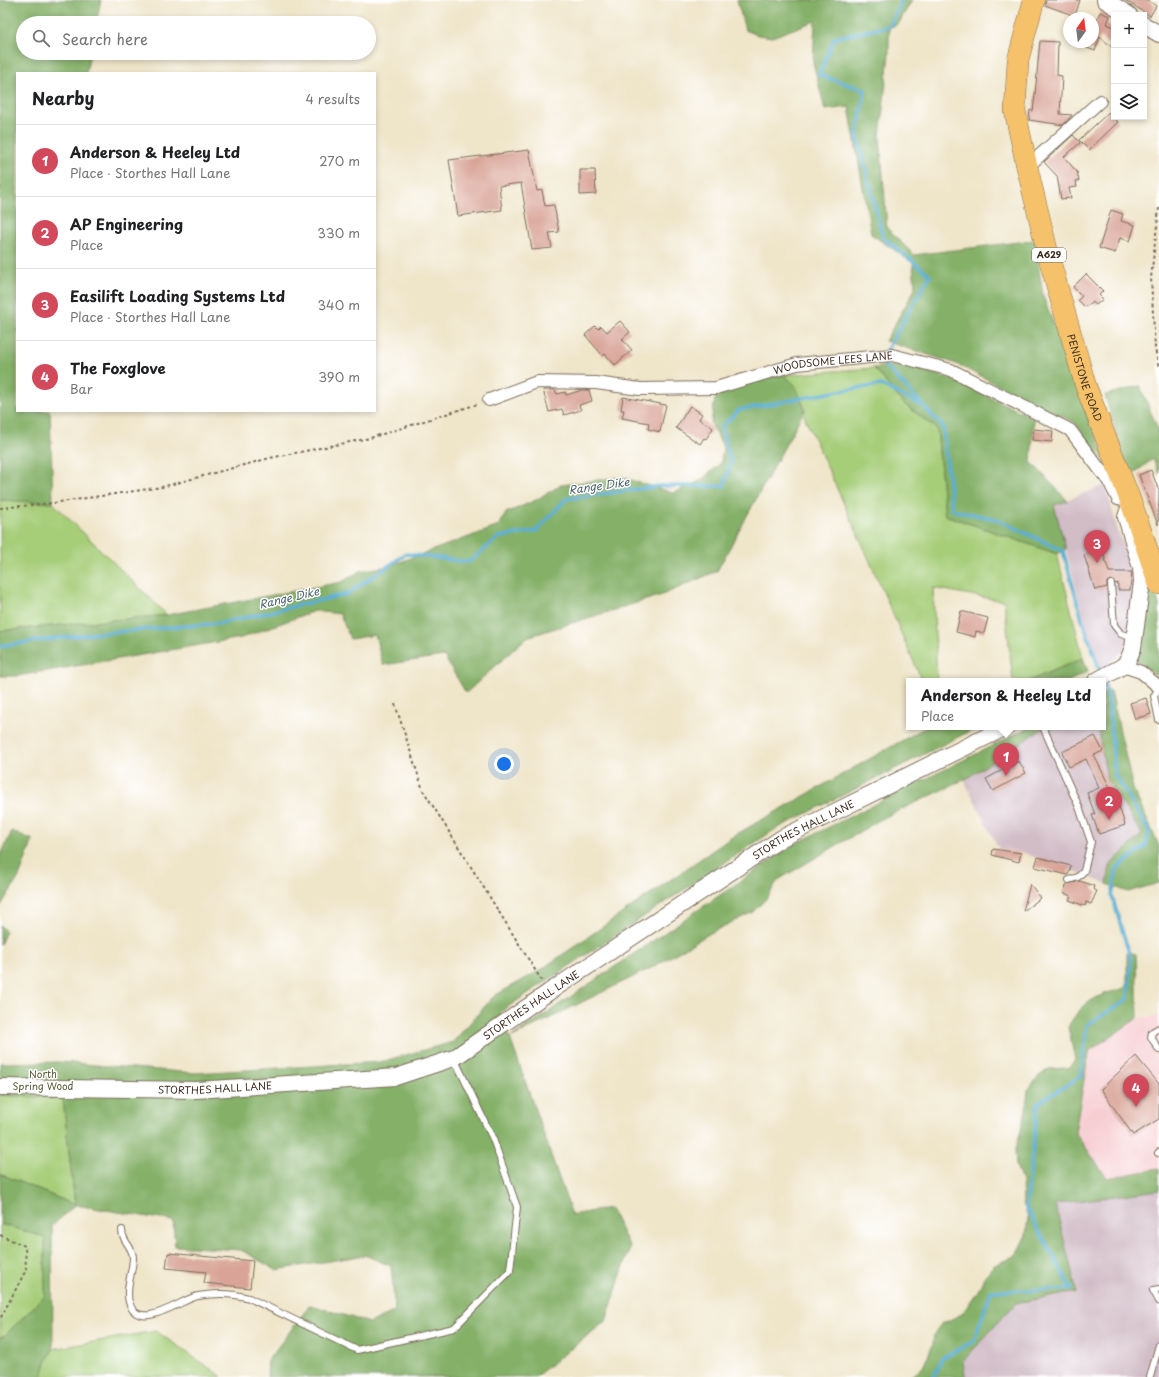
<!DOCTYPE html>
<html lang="en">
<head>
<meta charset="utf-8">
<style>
  body { margin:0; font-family:"Playpen Sans",sans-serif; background:#f2f2f2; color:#202124 }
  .controls { position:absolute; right:12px; top:12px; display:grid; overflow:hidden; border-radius:0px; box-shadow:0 2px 6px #0003 }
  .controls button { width:36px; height:36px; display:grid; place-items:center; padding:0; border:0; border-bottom:1px solid #e0e0e0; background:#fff; color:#202124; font:20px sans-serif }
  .compass { position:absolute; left:1063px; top:12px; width:36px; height:36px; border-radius:50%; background:#fff; box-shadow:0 2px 6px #0003; rotate:14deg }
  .you { position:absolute; left:504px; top:764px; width:14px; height:14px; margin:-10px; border:3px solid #fff; border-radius:50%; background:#1a73e8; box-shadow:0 0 0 6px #1a73e833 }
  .badge { display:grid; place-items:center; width:26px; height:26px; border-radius:50%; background:#d1495b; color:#fff; font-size:13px; font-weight:700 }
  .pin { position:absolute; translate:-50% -33px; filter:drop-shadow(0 1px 2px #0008) }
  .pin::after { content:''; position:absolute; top:21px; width:14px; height:12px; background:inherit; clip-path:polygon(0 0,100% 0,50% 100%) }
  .popup { position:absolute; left:906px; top:678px; width:200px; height:52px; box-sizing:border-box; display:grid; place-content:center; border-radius:0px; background:#fff; filter:drop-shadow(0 1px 3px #0005); font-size:13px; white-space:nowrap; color:#757577 }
  .popup b { font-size:15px; color:#202124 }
  .popup::after { content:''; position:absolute; left:50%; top:100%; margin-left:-8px; border:8px solid transparent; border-top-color:#fff }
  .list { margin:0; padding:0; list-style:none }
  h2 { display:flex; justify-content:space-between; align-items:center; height:52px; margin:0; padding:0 16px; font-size:17px }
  h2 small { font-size:13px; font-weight:400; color:#757577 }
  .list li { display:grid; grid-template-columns:26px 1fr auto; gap:12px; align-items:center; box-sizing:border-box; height:72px; padding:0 16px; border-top:1px solid #e0e0e0 }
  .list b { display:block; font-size:15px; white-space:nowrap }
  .list p { margin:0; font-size:13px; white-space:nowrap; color:#757577 }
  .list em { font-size:13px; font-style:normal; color:#757577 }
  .icon { flex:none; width:22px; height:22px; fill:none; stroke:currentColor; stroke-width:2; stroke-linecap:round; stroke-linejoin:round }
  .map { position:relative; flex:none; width:1159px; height:1377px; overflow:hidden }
  .search { position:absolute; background:#fff; box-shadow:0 2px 6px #0003; left:16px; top:16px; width:360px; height:44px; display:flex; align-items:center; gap:10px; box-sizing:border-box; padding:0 14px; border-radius:22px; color:#757577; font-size:15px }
  .panel { position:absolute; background:#fff; box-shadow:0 2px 6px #0003; left:16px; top:72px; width:360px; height:340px; border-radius:0px }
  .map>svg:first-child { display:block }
  .built { fill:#f7cfd3 }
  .industrial { fill:#d2bdc7 }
  .green { fill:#a6cd78; stroke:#707c4b }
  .forest { fill:#84b068; stroke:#606d43 }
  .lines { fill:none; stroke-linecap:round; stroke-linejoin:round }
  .stream { stroke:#5aafd6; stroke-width:3.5 }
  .building { fill:#d9a497 }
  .service-casing { stroke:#7a6b5a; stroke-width:8 }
  .minor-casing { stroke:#7a6b5a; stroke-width:14 }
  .tertiary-casing { stroke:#7a6b5a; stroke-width:18 }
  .trunk-casing { stroke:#7a6b5a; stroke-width:22 }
  .path { stroke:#7a6b5a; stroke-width:2; stroke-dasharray:3 3; stroke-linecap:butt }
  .service { stroke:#fff; stroke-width:6 }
  .minor { stroke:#fff; stroke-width:12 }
  .tertiary { stroke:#fff; stroke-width:16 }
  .trunk { stroke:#f5c16b; stroke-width:21 }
  .labels { text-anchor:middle; stroke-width:3; stroke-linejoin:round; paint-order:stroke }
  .shield { fill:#fff; stroke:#766a62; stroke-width:1 }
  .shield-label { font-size:9px; font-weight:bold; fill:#3b2a1e }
  .street-label { font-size:10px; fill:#3b2a1e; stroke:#fff }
  .park-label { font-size:10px; fill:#5b5b39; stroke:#fff }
  .water-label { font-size:11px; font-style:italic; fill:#475f68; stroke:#fff }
</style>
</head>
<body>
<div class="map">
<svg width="1159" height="1377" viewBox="0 0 1159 1377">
  <rect width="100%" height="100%" fill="#fff"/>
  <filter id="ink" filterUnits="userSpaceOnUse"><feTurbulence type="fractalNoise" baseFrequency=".025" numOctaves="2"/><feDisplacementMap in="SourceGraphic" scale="8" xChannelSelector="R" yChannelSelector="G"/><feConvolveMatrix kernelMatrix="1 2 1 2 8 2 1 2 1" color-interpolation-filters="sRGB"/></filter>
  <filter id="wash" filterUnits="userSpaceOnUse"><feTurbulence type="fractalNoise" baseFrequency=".012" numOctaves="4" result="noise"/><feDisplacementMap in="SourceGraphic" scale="16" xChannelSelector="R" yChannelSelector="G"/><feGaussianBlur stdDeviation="0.9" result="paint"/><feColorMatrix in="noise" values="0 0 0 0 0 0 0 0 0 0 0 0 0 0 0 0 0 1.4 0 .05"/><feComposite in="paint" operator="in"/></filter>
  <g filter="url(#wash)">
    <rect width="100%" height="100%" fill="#efe5c9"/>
    <polygon class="built" points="1159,1016 1159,1169 1107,1178 1075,1132 1089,1051 1138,1018"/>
    <g class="industrial">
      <polygon points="1105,485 1119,535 1137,574 1128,646 1099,674 1054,505"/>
      <polygon points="1045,727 1098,727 1107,780 1142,834 1110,865 1107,884 1021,852 999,849 964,780"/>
      <polygon points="1159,1190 1159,1377 965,1377 963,1361 1016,1303 1077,1292 1055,1204"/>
    </g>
    <g class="green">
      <polygon points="874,368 903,403 937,429 945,515 1057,554 1083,658 1029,681 1013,681 1004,601 933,588 937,681 922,681 864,548 804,416 805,409 784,375"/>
      <polygon points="0,500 53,503 167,615 0,631"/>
      <polygon points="0,1095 63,1098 75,1205 0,1174"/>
      <polygon points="0,1224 45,1237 45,1296 4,1336 0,1338"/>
      <polygon points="156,1331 222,1377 42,1377 46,1362 53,1349"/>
    </g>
    <g class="forest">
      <polygon points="0,0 101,0 96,23 23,23 23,53 90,53 86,73 17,73 17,411 50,411 53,503 0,500"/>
      <polygon points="737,0 912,0 899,23 889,28 889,54 880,136 887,228 914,255 1035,240 1043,296 1109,468 1074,422 954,363 885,341 915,289 913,263 871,234 849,107 825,110 813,62 815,21 772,37 758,35 745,30"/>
      <polygon points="899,365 946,377 1034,418 1031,462 1068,501 1054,505 1066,549 1057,554 945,515 937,429 903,403 874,368"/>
      <polygon points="784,375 795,385 805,409 717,571 662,595 527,637 466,693 444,656 383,665 375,635 350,639 340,614 314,611 241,638 17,676 0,676 0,631 167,615 342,582 360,571 389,566 499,526 506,513 534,501 561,485 621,477 673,493 700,481 721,463 723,447 711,423 715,399 727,388 759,379"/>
      <polygon points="1140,386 1159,432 1159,474 1153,459 1129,477 1105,395"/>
      <polygon points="1148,569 1159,604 1159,678 1136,660"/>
      <polygon points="1083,658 1088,671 1069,681 1029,681"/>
      <polygon points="1111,691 1133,789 1159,846 1159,883 1128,892 1107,884 1110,865 1142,834 1107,780 1098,727 1103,727 1103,693"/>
      <polygon points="926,727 978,727 774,830 500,1012 510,1038 795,844 1030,727 1045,727 964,780 883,818 778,880 767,898 753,912 712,932 653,967 510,1038 572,1215 610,1208 630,1247 606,1321 535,1377 267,1377 268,1360 310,1305 370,1323 395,1311 391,1266 365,1255 276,1270 241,1250 175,1246 173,1221 75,1205 52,1226 53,1349 46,1362 42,1377 0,1377 0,1338 4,1336 45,1296 45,1237 0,1224 0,1174 75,1205 63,1099 0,1095 0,1063 59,1062 195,1073 380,1062 453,1042 494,996 539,971 735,835"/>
      <polygon points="12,831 33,840 19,877 0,907 0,857"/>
      <polygon points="0,925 6,931 0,945"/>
      <path d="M 1127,952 L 1136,954 L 1138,1018 L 1089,1051 L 1075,1132 L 1107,1178 L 1159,1169 L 1159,1190 L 1055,1204 L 1077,1292 L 1016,1303 L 963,1361 L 965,1377 L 911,1377 L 923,1367 L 933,1344 L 934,1334 L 941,1324 L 962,1314 L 979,1289 L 984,1277 L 993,1266 L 1016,1255 L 1026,1235 L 1028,1217 L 1023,1203 L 1022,1182 L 1016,1165 L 1015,1152 L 1026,1110 L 1028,1090 L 1039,1076 L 1049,1069 L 1068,1068 L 1075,1060 L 1068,1027 C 1076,1013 1085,1002 1100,996 C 1109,991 1118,992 1127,986 Z"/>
    </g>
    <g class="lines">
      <g class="stream">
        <polyline points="885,353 930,275 883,238 857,135 865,90 819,75 834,38 890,26 902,0"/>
        <polyline points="882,358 881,361 943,427 952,510 996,519 1063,551 1083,622 1101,674"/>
        <polyline points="0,646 91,634 222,623 347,594 406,554 469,562 499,537 536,531 566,499 660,486 724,486 731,462 721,427 739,410 839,391 881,385 921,405"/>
        <polyline points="934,1377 942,1358 974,1341 991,1291 1072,1289 1026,1208 1038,1103 1081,1076 1087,1025 1128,999 1131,960 1112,896 1117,868 1146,846 1149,831 1115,775 1108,695 1103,682"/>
      </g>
    </g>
    <g id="blocks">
      <g class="building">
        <polygon points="1046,0 1080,0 1075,16 1045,5"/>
        <polygon points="1125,0 1148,0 1156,6 1150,16"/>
        <polygon points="1100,12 1110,16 1107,24 1114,27 1114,49 1100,37 1095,51 1085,47 1087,42 1093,42 1093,28"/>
        <polygon points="1040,41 1058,42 1057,75 1062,76 1060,114 1072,115 1063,125 1029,120 1030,110 1033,111 1035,94"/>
        <polygon points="1109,112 1118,122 1089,150 1079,140"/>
        <polygon points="1073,135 1080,143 1064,157 1077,172 1079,181 1076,181 1077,187 1069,188 1071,198 1061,199 1057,176 1044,162"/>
        <polygon points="529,150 537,191 542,190 545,206 554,205 559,232 549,233 552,248 532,250 521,183 499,186 502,210 458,216 449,160"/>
        <polygon points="580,170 595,170 596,194 580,195"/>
        <polygon points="1111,210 1123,214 1121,221 1135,225 1130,241 1120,238 1115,253 1099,248"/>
        <polygon points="1086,274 1103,291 1099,295 1103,299 1096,305 1093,302 1085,307 1078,300 1082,296 1073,287"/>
        <polygon points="620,321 630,332 622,339 632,350 615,365 605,354 603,356 585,335 595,326 598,329 601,326 607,332"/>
        <polygon points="543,390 555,390 557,394 565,392 566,395 582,390 589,390 592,401 579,405 581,410 564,415 562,409 549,412"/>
        <polygon points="623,397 666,405 660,432 648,429 649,423 622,418 624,410 621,410"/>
        <polygon points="690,406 702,414 699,419 713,428 706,439 704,438 700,444 676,428"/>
        <polygon points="1034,429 1053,431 1052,442 1032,440"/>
        <polygon points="1151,470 1159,491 1158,525 1139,475"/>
        <polygon points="1102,549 1109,572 1132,572 1130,590 1118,590 1118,583 1116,584 1111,580 1107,582 1107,587 1095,590 1084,555"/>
        <polygon points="961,611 988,618 984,633 976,631 975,637 956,632"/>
        <polygon points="1146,698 1151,714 1135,719 1130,703"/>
        <polygon points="1095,736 1103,751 1094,755 1119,806 1125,825 1099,834 1092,815 1095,814 1087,793 1099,788 1086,759 1069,767 1062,752"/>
        <polygon points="1019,761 1026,773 993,791 986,779"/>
        <polygon points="993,849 1021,853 1019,862 992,855"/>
        <polygon points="1038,857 1071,866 1068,875 1035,867"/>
        <polygon points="1080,881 1094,886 1093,889 1097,891 1091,904 1086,902 1085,906 1069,900 1071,896 1063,893 1067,884"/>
        <polygon points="1030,884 1041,898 1023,911"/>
        <polygon points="1136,1056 1159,1084 1159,1119 1133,1135 1101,1089"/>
        <polygon points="168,1253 253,1261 250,1288 204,1283 206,1272 166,1268"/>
      </g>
    </g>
  </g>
  <g filter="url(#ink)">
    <use href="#blocks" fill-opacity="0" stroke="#7a6b5a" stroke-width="1"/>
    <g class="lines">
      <g class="service-casing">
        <g id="service">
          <polyline points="1111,584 1114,625 1121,634 1135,638"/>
          <polyline points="1159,688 1154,696 1159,720"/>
          <polyline points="1043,727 1079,807 1091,842 1084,871 1078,877 1069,880"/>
          <polyline points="1159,1028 1152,1032 1151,1037 1159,1050"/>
          <polyline points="1158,1153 1159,1152"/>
          <path d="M 122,1230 C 122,1242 132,1245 133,1257 C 133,1272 125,1288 129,1302 C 138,1334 181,1299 198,1296 C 215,1293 233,1293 249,1298 L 357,1350 L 454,1328 L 510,1271 L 517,1207 L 493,1139 L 454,1058"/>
          <polyline points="1159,1289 1153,1290 1159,1301"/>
          <polyline points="1150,1377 1159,1345"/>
        </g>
      </g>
      <g class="minor-casing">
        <g id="minor">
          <polyline points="1027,167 1100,101"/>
          <path id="s1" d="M 489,400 L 537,382 L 596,383 L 640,389 L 716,388 L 797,364 L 892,355 L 951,370 L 1070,430 L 1110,483 L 1118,499 L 1131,502"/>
          <polyline points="1123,666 1141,672 1159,687"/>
        </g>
      </g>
      <g class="tertiary-casing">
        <g id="tertiary">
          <polyline points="1105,0 1129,15"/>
          <polyline points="1144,25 1159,34"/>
          <polyline points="1096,681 1123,666 1128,660 1133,648 1142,582 1141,568 1126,517 1130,505"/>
          <path id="s2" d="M 0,1087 L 196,1090 L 396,1077 L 454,1058 L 549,992 L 782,838 L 1006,727"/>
        </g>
      </g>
      <g class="trunk-casing">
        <g id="trunk">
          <path id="s3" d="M 1034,0 L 1018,60 L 1015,111 L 1027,167 L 1049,258 L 1086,387 L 1131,502 L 1159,584"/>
        </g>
      </g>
      <g class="path">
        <polyline points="1159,208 1151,278 1155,348 1159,369"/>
        <polyline points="0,508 53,503 162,487 270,458 370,438 478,404"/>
        <polyline points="395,704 423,790 542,981"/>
        <polyline points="0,1235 25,1246 26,1270 0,1319"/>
      </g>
      <use href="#service" class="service"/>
      <use href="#minor" class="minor"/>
      <use href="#tertiary" class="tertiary"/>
      <use href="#trunk" class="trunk"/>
    </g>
  </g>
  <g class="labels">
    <rect class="shield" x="1032" y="248" width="34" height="14" rx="3"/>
    <g class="shield-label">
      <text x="1049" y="258">A629</text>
    </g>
    <g class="street-label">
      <text dy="4" stroke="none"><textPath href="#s1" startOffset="351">WOODSOME LEES LANE</textPath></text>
      <text dy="4" stroke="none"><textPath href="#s3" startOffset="389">PENISTONE ROAD</textPath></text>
      <text dy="4" stroke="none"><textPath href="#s2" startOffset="875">STORTHES HALL LANE</textPath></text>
      <text dy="4" stroke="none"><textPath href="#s2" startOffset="551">STORTHES HALL LANE</textPath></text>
      <text dy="4" stroke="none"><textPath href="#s2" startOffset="215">STORTHES HALL LANE</textPath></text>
    </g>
    <g class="park-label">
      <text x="43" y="1078">North<tspan x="43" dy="12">Spring Wood</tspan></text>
    </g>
    <g class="water-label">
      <text transform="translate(599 486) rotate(-8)" y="4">Range Dike</text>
      <text transform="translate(289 598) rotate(-13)" y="4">Range Dike</text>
    </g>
  </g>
</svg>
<div class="controls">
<button>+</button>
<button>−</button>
<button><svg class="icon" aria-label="layers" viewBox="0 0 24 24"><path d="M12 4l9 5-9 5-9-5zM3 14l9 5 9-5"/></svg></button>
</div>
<svg class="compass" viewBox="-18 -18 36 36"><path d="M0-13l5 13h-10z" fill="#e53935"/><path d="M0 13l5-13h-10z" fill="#757577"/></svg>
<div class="you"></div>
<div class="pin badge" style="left:1006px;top:776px">1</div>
<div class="popup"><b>Anderson &amp; Heeley Ltd</b>Place</div>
<div class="pin badge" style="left:1109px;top:820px">2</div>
<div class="pin badge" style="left:1097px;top:563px">3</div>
<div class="pin badge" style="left:1136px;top:1107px">4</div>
<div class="search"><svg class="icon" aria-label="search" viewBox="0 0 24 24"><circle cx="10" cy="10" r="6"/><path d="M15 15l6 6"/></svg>Search here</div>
<section class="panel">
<h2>Nearby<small>4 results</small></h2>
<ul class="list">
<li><span class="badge">1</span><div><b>Anderson &amp; Heeley Ltd</b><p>Place · Storthes Hall Lane</p></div><em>270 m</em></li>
<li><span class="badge">2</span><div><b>AP Engineering</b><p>Place</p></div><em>330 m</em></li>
<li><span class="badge">3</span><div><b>Easilift Loading Systems Ltd</b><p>Place · Storthes Hall Lane</p></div><em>340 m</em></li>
<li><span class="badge">4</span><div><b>The Foxglove</b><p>Bar</p></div><em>390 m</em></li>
</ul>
</section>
</div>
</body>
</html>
